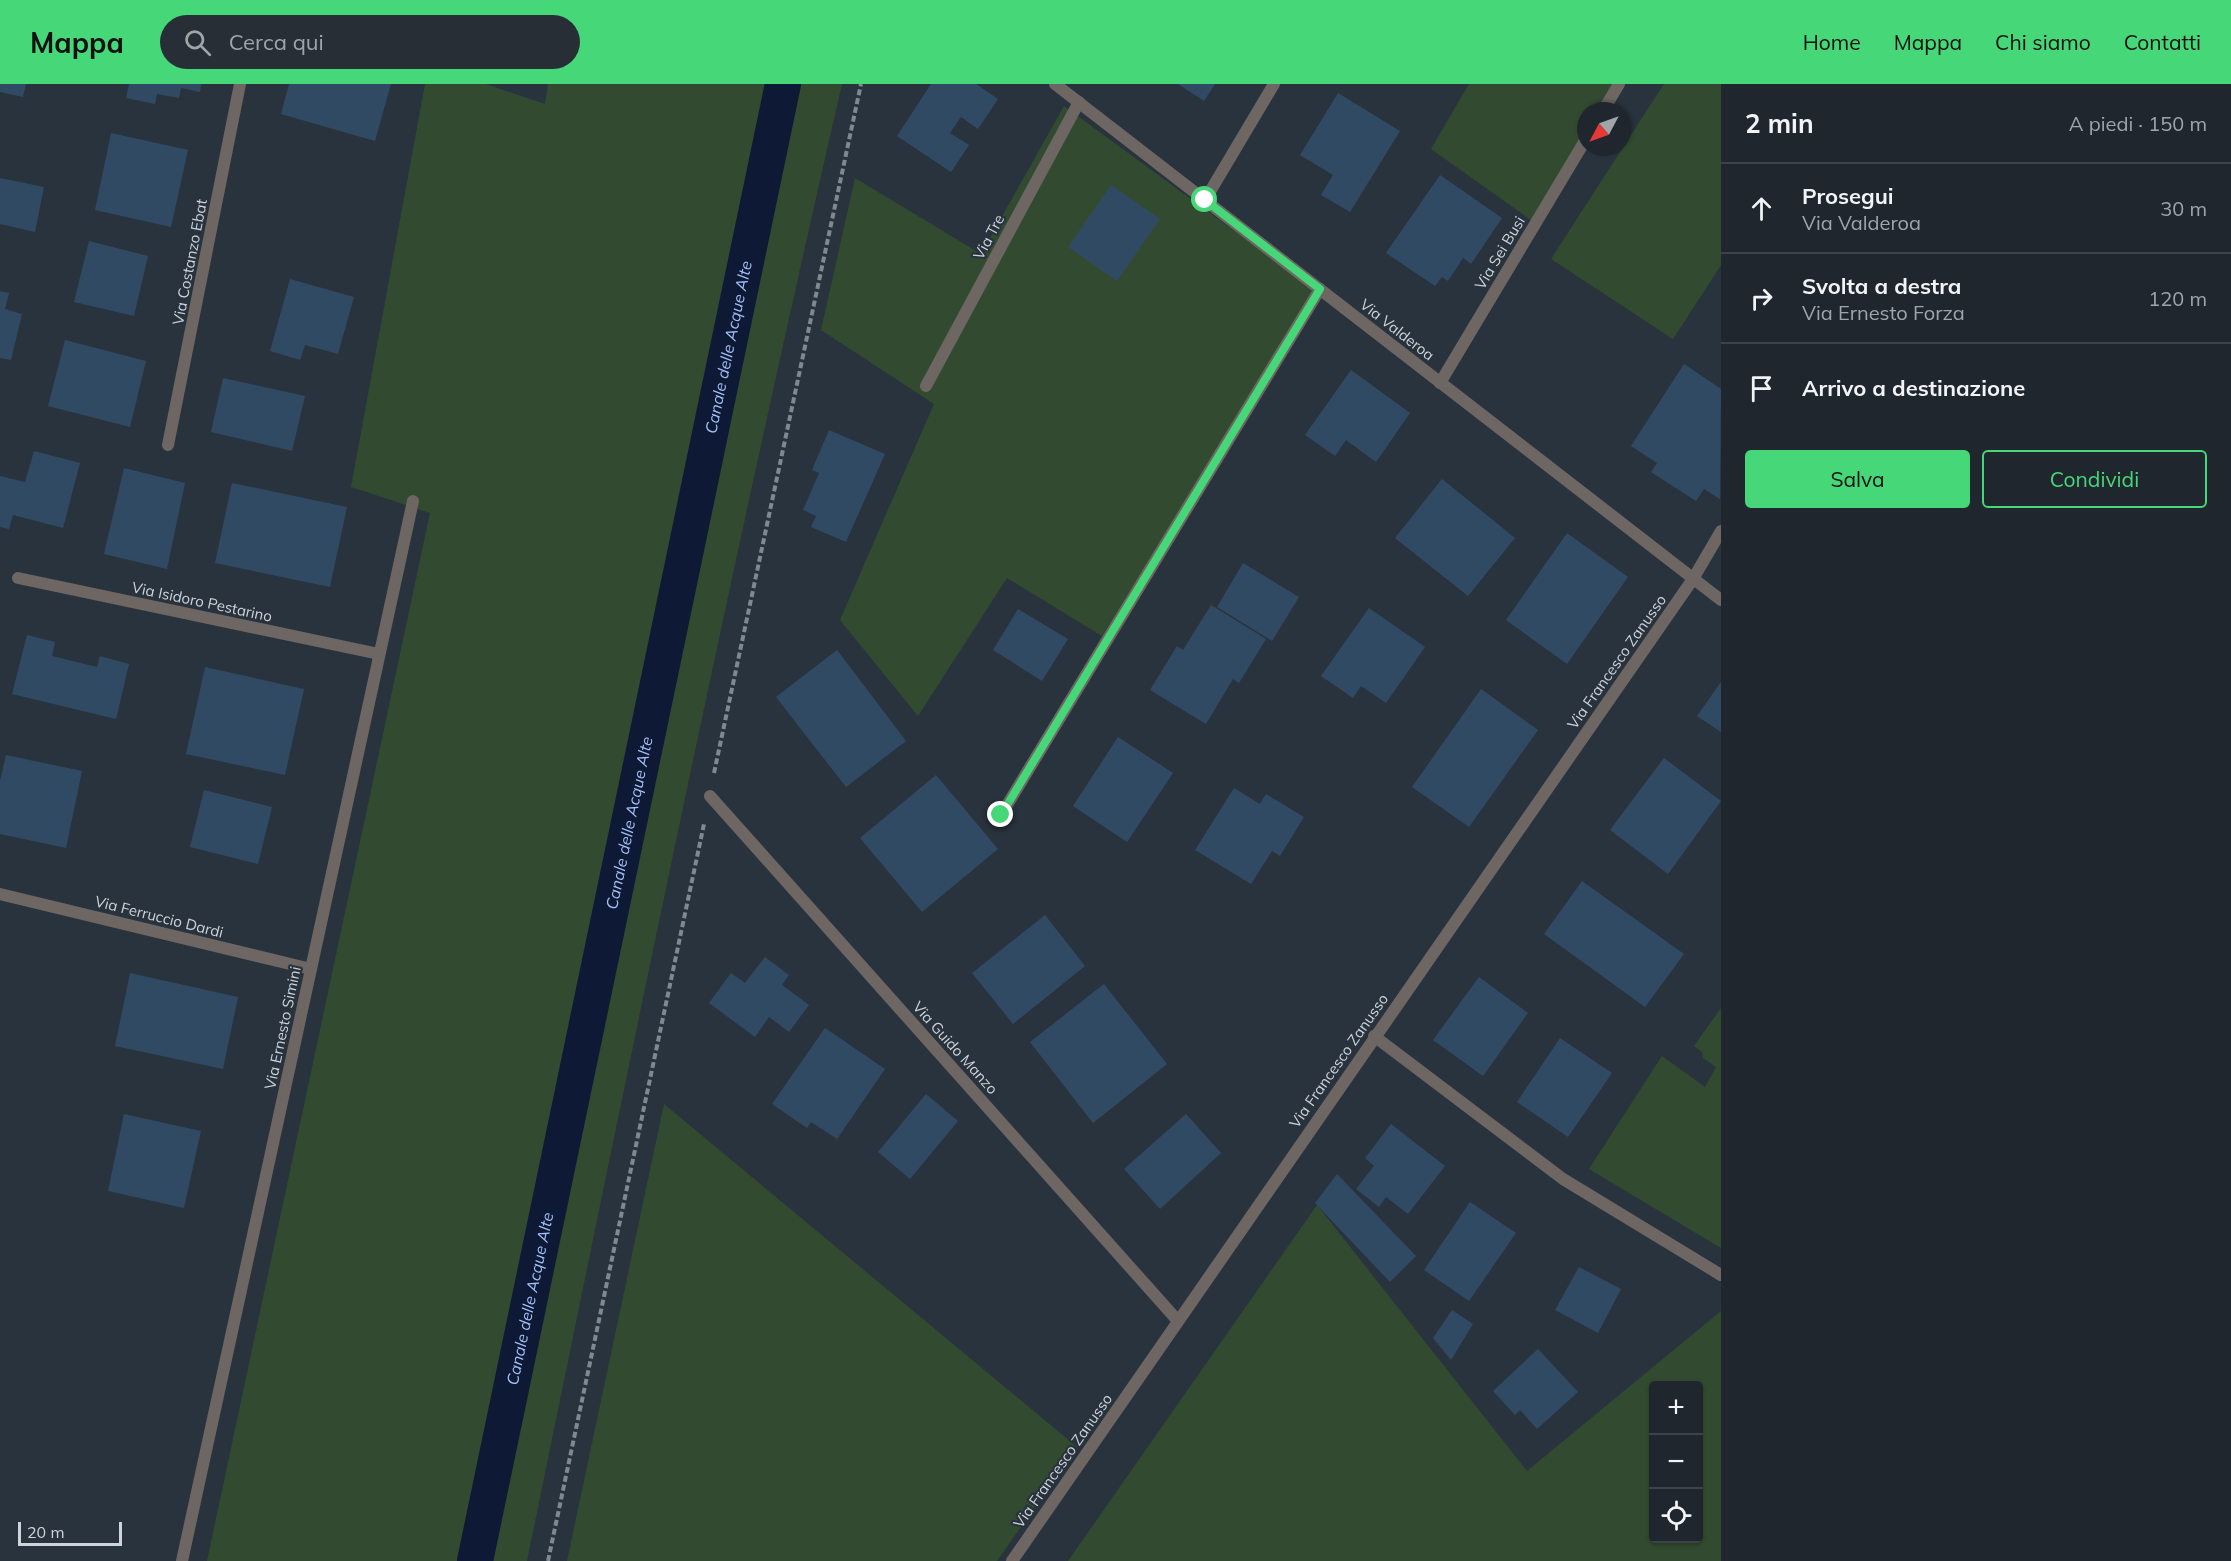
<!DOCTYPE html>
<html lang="it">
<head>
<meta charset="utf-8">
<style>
  body { margin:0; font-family:Mulish,sans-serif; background:#272e36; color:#f1f3f6 }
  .controls { position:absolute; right:18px; bottom:18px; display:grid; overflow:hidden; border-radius:6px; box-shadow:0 2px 4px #0004 }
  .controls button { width:54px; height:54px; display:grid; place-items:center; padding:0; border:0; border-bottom:2px solid #3c434a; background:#1f262e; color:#f1f3f6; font:30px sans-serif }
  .compass { position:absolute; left:1577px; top:18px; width:54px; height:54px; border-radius:50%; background:#1f262e; box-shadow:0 2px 4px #0004; rotate:229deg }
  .scale { position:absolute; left:18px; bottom:15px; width:104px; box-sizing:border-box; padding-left:6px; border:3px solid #ced4db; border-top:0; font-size:16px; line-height:21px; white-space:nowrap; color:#ced4db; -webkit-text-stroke:4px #29333d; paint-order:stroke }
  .stop { position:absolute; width:18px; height:18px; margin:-14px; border:4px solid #46d779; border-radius:50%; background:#fff }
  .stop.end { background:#46d779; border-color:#fff; box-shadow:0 2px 6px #0008 }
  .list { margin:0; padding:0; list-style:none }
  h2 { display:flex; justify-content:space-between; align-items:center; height:78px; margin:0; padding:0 24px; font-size:26px }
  h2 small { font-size:20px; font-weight:400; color:#a1a5aa }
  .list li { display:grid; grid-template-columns:39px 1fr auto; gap:18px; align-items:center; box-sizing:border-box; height:90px; padding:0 24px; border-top:2px solid #3c434a }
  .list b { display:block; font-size:22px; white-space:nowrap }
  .list p { margin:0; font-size:20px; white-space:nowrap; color:#a1a5aa }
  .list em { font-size:20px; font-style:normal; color:#a1a5aa }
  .actions { display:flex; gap:12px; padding:18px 24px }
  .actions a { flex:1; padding:14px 0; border:2px solid #46d779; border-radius:6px; text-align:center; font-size:21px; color:#46d779 }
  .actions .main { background:#46d779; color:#111 }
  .icon { flex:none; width:33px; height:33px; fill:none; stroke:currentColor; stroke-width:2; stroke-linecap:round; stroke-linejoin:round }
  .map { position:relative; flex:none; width:1721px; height:1477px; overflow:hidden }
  header { display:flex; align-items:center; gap:36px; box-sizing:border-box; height:84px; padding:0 30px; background:#46d779; color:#111 }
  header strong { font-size:28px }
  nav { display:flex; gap:33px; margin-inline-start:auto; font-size:21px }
  .search { width:420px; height:54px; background:#272e36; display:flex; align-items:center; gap:15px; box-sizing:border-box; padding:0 21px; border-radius:33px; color:#a1a5aa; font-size:22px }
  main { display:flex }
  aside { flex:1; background:#1f262e }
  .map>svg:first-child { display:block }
  .green { fill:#324b30; fill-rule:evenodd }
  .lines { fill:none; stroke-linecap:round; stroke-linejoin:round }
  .canal { stroke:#0e1a35; stroke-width:36 }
  .building { fill:#314a64 }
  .path { stroke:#808890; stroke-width:4; stroke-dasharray:6 3; stroke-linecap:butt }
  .minor { stroke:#6d6663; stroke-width:12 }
  .route { stroke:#46d779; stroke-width:8 }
  .labels { text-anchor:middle; stroke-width:4.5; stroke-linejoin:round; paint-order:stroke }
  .street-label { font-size:15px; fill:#ced4db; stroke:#29333d }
  .water-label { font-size:16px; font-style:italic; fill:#a6c2fa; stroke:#29333d }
</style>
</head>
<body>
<header>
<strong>Mappa</strong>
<div class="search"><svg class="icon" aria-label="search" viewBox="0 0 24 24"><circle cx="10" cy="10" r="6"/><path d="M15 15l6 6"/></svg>Cerca qui</div>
<nav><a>Home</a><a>Mappa</a><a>Chi siamo</a><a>Contatti</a></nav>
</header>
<main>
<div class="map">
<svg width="1721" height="1477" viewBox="0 0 1721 1477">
  <rect width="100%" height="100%" fill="#29333d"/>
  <g class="green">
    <path d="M 425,0 L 486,0 L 545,20 L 548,0 L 842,0 C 729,491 628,984 527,1477 L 207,1477 L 430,429 L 351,403 Z"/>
    <polygon points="1469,0 1625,0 1607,27 1586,27 1586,60 1535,139 1431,65"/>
    <polygon points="1664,0 1721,0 1721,181 1673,255 1551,175"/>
    <polygon points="1064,22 1315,206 1102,552 1007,494 918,632 840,536 934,320 821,246 855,94 981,170"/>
    <polygon points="1721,924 1721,1164 1589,1085 1662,972 1705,1003 1716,983 1703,974 1702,968 1694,962"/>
    <polygon points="664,1020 1077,1363 997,1477 567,1477"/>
    <path d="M 1317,1121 L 1527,1387 L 1721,1227 L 1721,1477 L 1068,1477 ZM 1654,1302 L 1698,1302 L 1698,1454 L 1654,1454 Z"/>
  </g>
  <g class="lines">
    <path class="canal" id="s1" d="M 475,1477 L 783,0"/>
  </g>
  <g class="building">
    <polygon points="0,0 26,0 23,13 0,8"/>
    <polygon points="129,0 201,0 200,8 181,4 179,14 157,10 155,20 126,14"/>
    <polygon points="289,0 391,0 375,57 281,30"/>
    <polygon points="931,0 976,0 998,15 978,45 961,33 950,49 969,61 951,88 897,52"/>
    <polygon points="1178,0 1215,0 1204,17"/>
    <polygon points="1338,9 1400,47 1350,128 1321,111 1333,91 1300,71"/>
    <polygon points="111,49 188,66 171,143 95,126"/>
    <polygon points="1440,91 1502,134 1471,180 1463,174 1448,197 1442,193 1435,202 1386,169"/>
    <polygon points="0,94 44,103 35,148 0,140"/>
    <polygon points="1111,101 1160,135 1117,197 1068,163"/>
    <polygon points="89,157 148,172 134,232 74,218"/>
    <polygon points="290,195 354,213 338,270 305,261 300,276 270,267"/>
    <polygon points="0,207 9,209 5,225 22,230 11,276 0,274"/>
    <polygon points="65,256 146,277 130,343 48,322"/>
    <polygon points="1684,280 1721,305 1720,415 1704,405 1696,417 1651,388 1657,379 1631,362"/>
    <polygon points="1351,286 1410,329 1376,378 1346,356 1335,372 1305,351"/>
    <polygon points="223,294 305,312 292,367 211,348"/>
    <polygon points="829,346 885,370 846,458 811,443 816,432 803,426 819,389 812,386"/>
    <polygon points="34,367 80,379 63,444 13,431 9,445 0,443 0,392 25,398"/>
    <polygon points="124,384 185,399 167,485 104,470"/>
    <polygon points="1442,395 1515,454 1468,512 1395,454"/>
    <polygon points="232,399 347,423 330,503 215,479"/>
    <polygon points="1567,449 1628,493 1567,580 1506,536"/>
    <polygon points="1243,479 1299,513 1272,557 1217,523"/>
    <polygon points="1211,521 1266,555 1239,599 1233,595 1206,640 1150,606 1177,562 1183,566"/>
    <polygon points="1369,524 1425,563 1386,619 1361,602 1353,614 1321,592"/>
    <polygon points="1018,525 1068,555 1042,597 993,566"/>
    <polygon points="27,551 55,558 52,572 97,583 100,572 129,580 116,635 12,610"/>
    <polygon points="837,566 906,657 846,703 776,613"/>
    <polygon points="205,583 304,605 285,691 186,670"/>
    <polygon points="1721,598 1721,648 1697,632"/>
    <polygon points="1481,605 1538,646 1469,743 1412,703"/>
    <polygon points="1118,653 1173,689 1127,758 1073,722"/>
    <polygon points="6,671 82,687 66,764 0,750 0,697"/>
    <polygon points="1664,674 1721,717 1668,790 1610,746"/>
    <polygon points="936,691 998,765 922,828 860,754"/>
    <polygon points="1234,704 1260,720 1266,710 1304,733 1280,772 1272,767 1251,800 1195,766"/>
    <polygon points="204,706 272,723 258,780 190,763"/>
    <polygon points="1582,797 1684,870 1645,923 1544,850"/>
    <polygon points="1045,831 1085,882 1013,940 972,889"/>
    <polygon points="765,873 789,891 782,901 809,921 789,948 769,933 755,953 709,919 731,889 745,899"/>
    <polygon points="130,889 238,913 223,985 115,962"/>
    <polygon points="1479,893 1528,929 1483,992 1433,956"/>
    <polygon points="1104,900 1167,980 1093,1039 1030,958"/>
    <polygon points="825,944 885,985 837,1055 811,1038 807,1044 772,1020"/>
    <polygon points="1560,954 1612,989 1568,1053 1517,1018"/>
    <polygon points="926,1010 958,1037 910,1095 878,1068"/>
    <polygon points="124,1030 201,1047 184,1124 108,1107"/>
    <polygon points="1186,1030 1221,1069 1160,1125 1124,1085"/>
    <polygon points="1391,1040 1445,1082 1408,1130 1386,1113 1379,1123 1356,1105 1374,1082 1365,1074"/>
    <polygon points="1337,1090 1416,1172 1390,1198 1315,1119"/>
    <polygon points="1470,1118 1516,1149 1469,1217 1424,1186"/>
    <polygon points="1579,1183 1621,1205 1598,1249 1555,1226"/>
    <polygon points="1452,1226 1473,1240 1451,1276 1433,1254"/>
    <polygon points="1538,1265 1578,1308 1537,1345 1520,1326 1515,1331 1493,1307"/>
  </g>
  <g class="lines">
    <g class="path">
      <polyline points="714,689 861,0"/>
      <polyline points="548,1477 704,740"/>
    </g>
    <g class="minor">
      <polyline points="1055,0 1721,516"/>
      <polyline points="1603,27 1619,0"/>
      <polyline points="1205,116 1274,0"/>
      <polyline points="1440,299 1586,55"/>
      <polyline points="926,302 1079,18"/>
      <polyline points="168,361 240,0"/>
      <polyline points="18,494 379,570"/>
      <polyline points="710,712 1178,1237"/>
      <polyline points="1001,731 1320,205"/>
      <polyline points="0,810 311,885"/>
      <polyline points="1374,952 1563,1095 1721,1191"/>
      <polyline points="182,1477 413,417"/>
      <polyline points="1012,1477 1693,495 1721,447"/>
    </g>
  </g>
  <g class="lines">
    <polyline class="route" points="1001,731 1320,205 1205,116"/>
  </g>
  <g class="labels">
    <g class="street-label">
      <text transform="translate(989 153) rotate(-62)" y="5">Via Tre</text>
      <text transform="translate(1500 169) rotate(-59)" y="5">Via Sei Busi</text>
      <text transform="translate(190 178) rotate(-79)" y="5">Via Costanzo Ebat</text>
      <text transform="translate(1397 246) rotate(38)" y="5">Via Valderoa</text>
      <text transform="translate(202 518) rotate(12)" y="5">Via Isidoro Pestarino</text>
      <text transform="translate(1617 578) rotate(-55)" y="5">Via Francesco Zanusso</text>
      <text transform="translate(159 833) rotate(14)" y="5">Via Ferruccio Dardi</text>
      <text transform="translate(283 944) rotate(-78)" y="5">Via Ernesto Simini</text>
      <text transform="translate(955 964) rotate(48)" y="5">Via Guido Manzo</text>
      <text transform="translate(1339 977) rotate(-55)" y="5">Via Francesco Zanusso</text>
      <text transform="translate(1063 1377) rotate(-55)" y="5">Via Francesco Zanusso</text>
    </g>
    <g class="water-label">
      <text dy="6" stroke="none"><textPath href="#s1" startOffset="1240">Canale delle Acque Alte</textPath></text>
      <text dy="6" stroke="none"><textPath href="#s1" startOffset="754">Canale delle Acque Alte</textPath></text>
      <text dy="6" stroke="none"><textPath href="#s1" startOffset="268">Canale delle Acque Alte</textPath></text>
    </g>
  </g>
</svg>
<div class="controls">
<button>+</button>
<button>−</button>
<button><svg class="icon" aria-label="locate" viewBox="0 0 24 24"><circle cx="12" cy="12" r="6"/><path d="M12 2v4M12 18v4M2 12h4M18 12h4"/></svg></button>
</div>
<svg class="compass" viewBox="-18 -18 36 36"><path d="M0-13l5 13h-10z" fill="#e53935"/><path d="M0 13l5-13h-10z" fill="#a1a5aa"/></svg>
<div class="scale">20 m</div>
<div class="stop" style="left:1205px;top:116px"></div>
<div class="stop end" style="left:1001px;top:731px"></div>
</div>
<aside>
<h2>2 min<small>A piedi · 150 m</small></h2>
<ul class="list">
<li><svg class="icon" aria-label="ahead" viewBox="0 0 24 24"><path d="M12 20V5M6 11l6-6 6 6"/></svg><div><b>Prosegui</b><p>Via Valderoa</p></div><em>30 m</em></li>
<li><svg class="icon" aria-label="right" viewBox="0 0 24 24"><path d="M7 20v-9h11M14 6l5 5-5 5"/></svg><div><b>Svolta a destra</b><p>Via Ernesto Forza</p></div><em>120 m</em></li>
<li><svg class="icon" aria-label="arrive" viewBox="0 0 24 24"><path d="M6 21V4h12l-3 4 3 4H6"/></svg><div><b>Arrivo a destinazione</b></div></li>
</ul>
<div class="actions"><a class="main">Salva</a><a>Condividi</a></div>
</aside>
</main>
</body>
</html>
